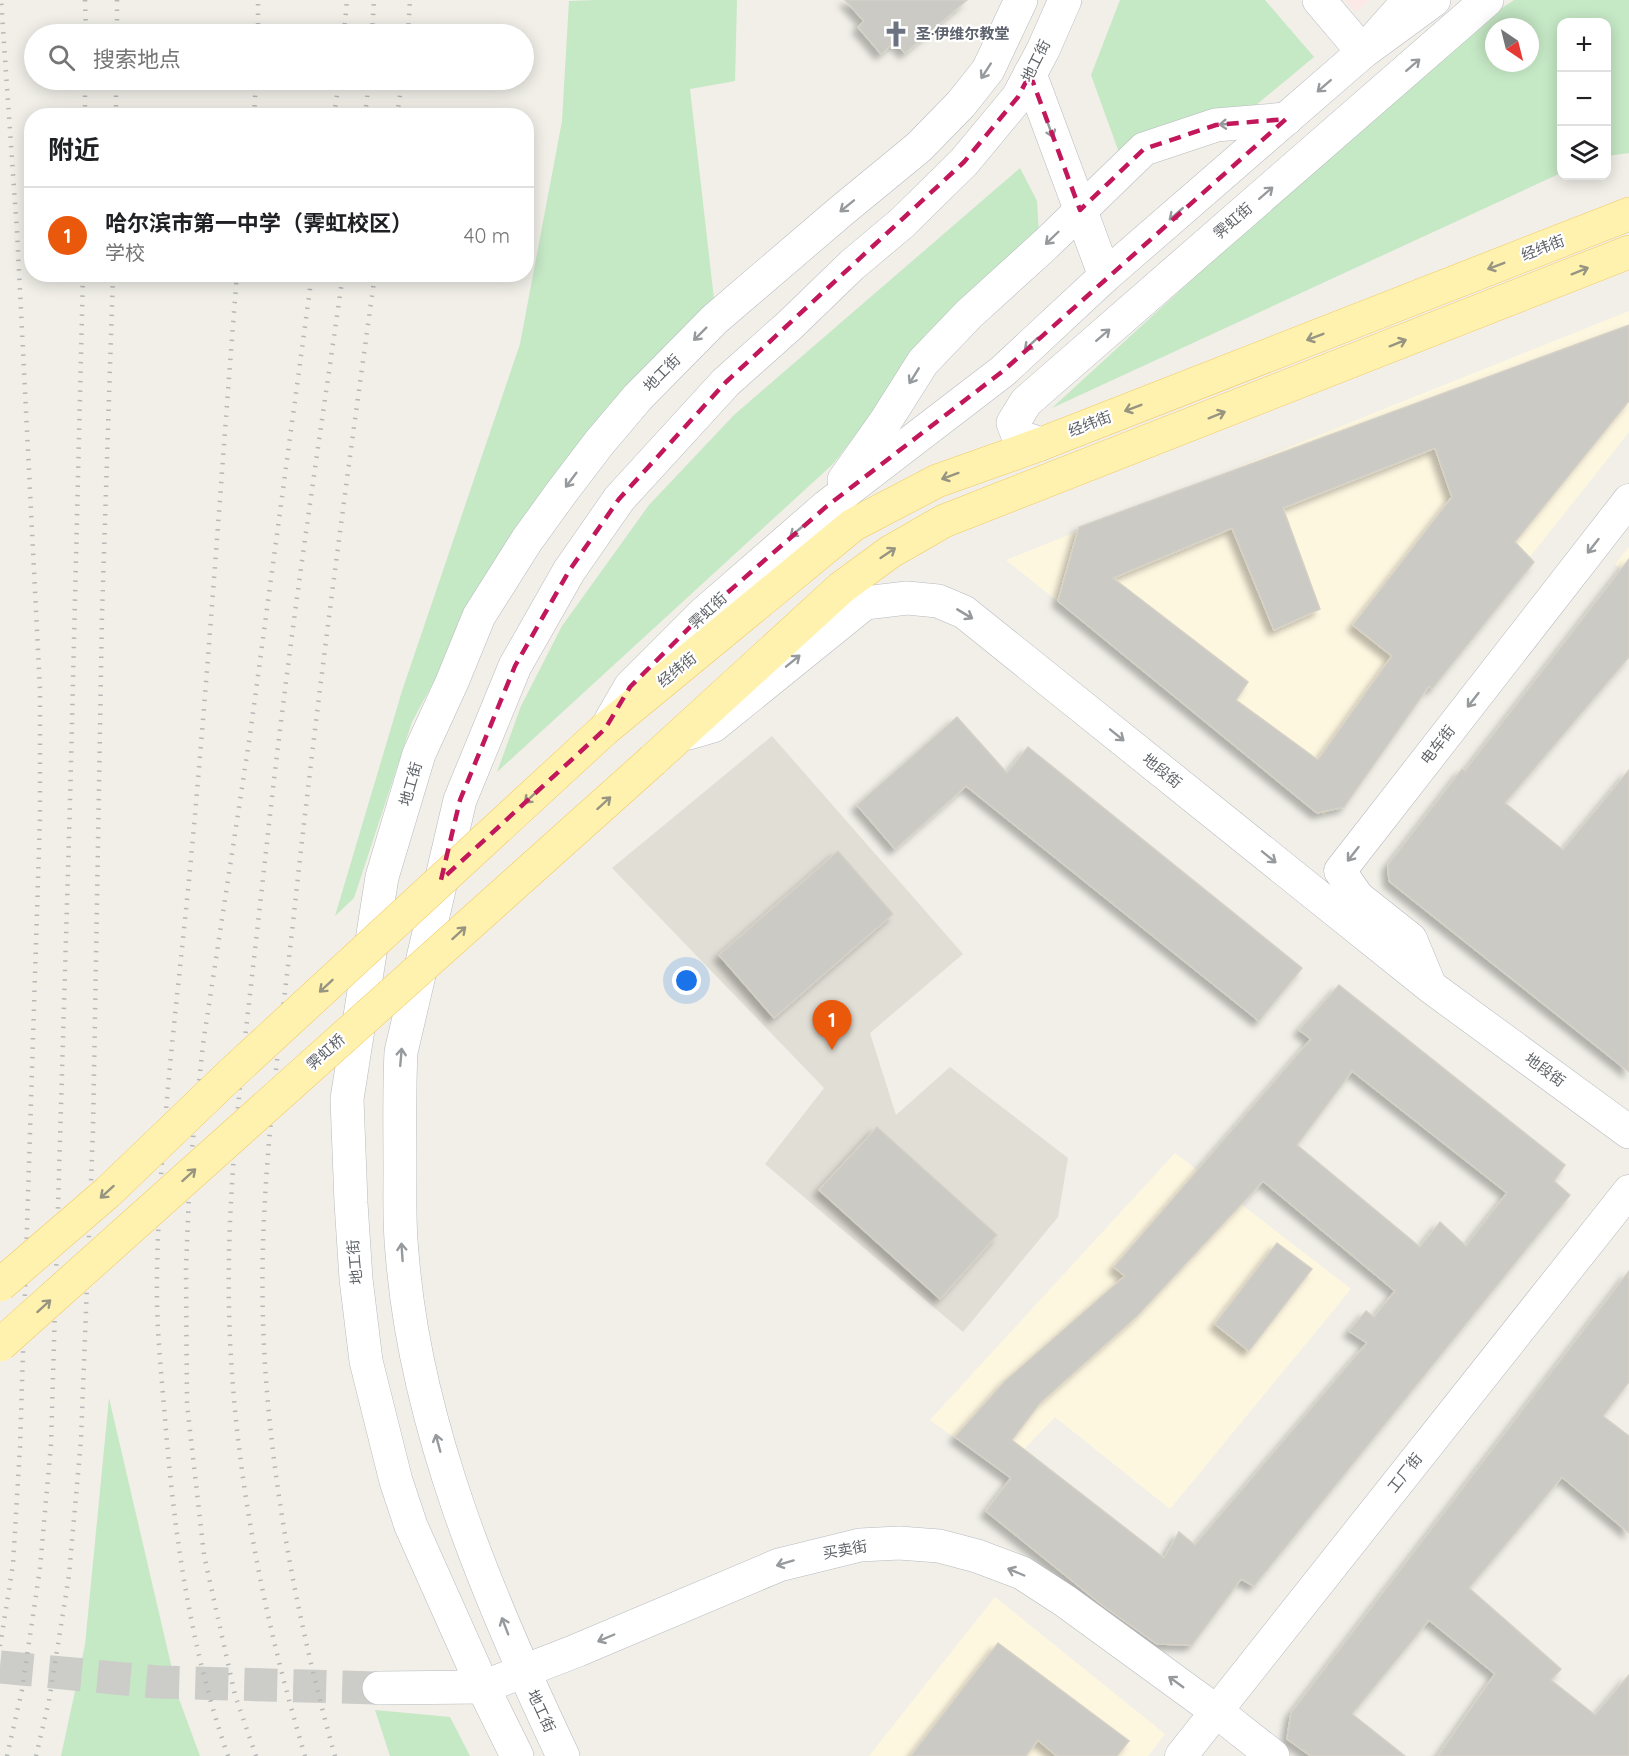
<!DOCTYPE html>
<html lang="zh">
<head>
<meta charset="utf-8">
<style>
  body { margin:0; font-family:Quicksand,"Noto Sans SC",sans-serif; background:#f2f2f2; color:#202124 }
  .controls { position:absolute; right:18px; top:18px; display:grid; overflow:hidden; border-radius:12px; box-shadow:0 3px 15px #0003 }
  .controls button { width:54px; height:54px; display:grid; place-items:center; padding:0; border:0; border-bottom:2px solid #e0e0e0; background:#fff; color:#202124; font:30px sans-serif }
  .compass { position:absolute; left:1485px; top:18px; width:54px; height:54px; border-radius:50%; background:#fff; box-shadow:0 3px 15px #0003; rotate:145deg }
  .you { position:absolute; left:687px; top:981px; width:21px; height:21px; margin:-15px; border:4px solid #fff; border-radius:50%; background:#1a73e8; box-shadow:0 0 0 9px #1a73e833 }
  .badge { display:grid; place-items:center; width:39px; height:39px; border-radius:50%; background:#ea580c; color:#fff; font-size:20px; font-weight:700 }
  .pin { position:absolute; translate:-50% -50px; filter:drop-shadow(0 2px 3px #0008) }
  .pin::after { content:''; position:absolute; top:32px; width:21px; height:18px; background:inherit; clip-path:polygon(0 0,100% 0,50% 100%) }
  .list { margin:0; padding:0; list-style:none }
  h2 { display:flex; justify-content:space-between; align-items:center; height:78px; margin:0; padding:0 24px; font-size:26px }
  h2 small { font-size:20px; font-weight:400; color:#757577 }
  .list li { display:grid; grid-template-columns:39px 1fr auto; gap:18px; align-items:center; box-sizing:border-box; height:96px; padding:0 24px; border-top:2px solid #e0e0e0 }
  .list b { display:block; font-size:22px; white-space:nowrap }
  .list p { margin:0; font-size:20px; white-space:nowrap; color:#757577 }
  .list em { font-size:20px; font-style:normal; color:#757577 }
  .icon { flex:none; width:33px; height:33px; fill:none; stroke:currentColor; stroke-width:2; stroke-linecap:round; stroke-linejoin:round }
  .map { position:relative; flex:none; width:1629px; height:1756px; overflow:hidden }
  .search { position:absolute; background:#fff; box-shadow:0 3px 15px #0003; left:24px; top:24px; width:510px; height:66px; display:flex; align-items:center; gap:15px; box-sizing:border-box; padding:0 21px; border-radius:33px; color:#757577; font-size:22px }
  .panel { position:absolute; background:#fff; box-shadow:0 3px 15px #0003; left:24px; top:108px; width:510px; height:174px; border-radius:24px }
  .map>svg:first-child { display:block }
  .commercial { fill:#fef7e0 }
  .education { fill:#e1ded6 }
  .medical { fill:#fce8e6 }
  .green { fill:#c5e8c5; fill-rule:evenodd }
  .building { fill:#cccac5; stroke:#d6d1c6; stroke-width:1.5; fill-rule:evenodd; filter:url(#shadow) }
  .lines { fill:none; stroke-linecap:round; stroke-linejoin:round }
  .secondary-tunnel { stroke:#ccccc8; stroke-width:33; stroke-dasharray:33 16; stroke-linecap:butt }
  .tertiary-casing { stroke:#b5b8bc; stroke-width:33 }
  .secondary-casing { stroke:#b6babf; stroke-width:34 }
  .primary-casing { stroke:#f2c960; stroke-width:34 }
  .tertiary { stroke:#fff; stroke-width:32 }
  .secondary { stroke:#fff; stroke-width:33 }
  .primary { stroke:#fff2af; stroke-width:33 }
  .rail { stroke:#b6b7b8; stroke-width:4.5; stroke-dasharray:1.5 8; stroke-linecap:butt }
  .primary-bridge-casing { stroke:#f2c960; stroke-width:34; stroke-linecap:butt }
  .primary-bridge { stroke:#fff2af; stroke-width:33 }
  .oneway { stroke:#979a9d }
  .oneway2 { stroke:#979581 }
  .marked { fill:none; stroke:#c2185b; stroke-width:4.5; stroke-dasharray:12 8; stroke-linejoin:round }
  .labels { text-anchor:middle; stroke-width:4.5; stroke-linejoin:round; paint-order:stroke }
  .worship-label { font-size:15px; font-weight:bold; fill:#5b616d; stroke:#fff; text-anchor:start }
  .street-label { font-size:15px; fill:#5f6368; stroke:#fff }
</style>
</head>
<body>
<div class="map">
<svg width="1629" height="1756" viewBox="0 0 1629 1756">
  <defs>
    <filter id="shadow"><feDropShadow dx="-5.5" dy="5.5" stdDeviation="3" flood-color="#0004"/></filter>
  </defs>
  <rect width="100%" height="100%" fill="#f1efe8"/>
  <g class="commercial">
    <polygon points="1629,311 1629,432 1324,816 1006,560"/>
    <polygon points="1629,547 1629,576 1615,564"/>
    <polygon points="1175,1153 1351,1289 1170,1509 1055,1417 1002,1472 930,1420"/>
    <polygon points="995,1597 1165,1734 1148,1756 869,1756"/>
  </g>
  <polygon class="education" points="772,736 963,954 870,1033 896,1115 950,1067 1068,1158 1058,1217 963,1332 765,1164 824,1088 612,868"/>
  <polygon class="medical" points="1345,0 1369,0 1356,12"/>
  <g class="green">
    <polygon points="597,0 737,0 735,81 690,89 714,299 455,642 412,722 354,898 335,916 402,691 520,344 562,121 569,1"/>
    <polygon points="1120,0 1265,0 1314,57 1256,105 1126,172 1091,75"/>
    <path d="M 1514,0 L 1629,0 L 1629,153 L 1607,156 L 1606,22 L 1562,22 L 1561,173 L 1052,408 L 1451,42 ZM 1494,27 L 1530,27 L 1530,63 L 1494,63 Z"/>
    <polygon points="1020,168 1037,201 1039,234 934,334 833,464 497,772 521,706 562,626 649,505 734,415"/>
    <polygon points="109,1398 179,1699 200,1756 61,1756 85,1645"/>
    <polygon points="375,1710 450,1717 470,1756 390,1756"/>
  </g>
  <g class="building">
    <polygon points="845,0 967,0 905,53 895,42 881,54 858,27 864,21"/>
    <path d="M 1629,325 L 1629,401 L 1515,542 L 1534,562 L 1432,689 L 1429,686 L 1344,807 L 1317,813 L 1058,601 L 1079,527 ZM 1435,448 L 1452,497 L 1353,625 L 1392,656 L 1318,760 L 1236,700 L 1248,682 L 1113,578 L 1232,528 L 1274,630 L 1320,609 L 1283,508 Z"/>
    <polygon points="1629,559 1629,657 1505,803 1563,850 1629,770 1629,1072 1389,881 1388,865 1462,769 1465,771"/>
    <polygon points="957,717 1007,773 1028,747 1302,968 1259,1021 966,786 895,849 857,805"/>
    <polygon points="838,851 893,914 774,1018 719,955"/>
    <path d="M 1339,985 L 1565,1165 L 1554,1181 L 1570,1195 L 1254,1586 L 1241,1579 L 1192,1645 L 1157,1644 L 1101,1604 L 986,1511 L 1011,1478 L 955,1437 L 1005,1381 L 1125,1276 L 1114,1267 L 1311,1039 L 1299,1030 ZM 1352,1071 L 1507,1193 L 1466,1246 L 1440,1222 L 1420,1247 L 1297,1145 ZM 1263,1181 L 1395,1291 L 1374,1317 L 1366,1311 L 1349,1331 L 1367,1343 L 1195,1545 L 1179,1532 L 1164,1558 L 1012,1440 L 1040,1403 L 1137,1316 Z"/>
    <polygon points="877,1127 997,1235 940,1299 819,1190"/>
    <polygon points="1277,1243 1312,1269 1249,1351 1215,1324"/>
    <polygon points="1629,1271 1629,1382 1603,1416 1629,1436 1629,1533 1562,1477 1469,1588 1561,1669 1551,1680 1595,1715 1629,1675 1629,1756 1438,1756 1495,1674 1429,1620 1352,1714 1405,1756 1311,1756 1287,1739 1291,1713"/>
    <polygon points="998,1643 1129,1741 1117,1756 1057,1756 1038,1740 1026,1756 911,1756"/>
  </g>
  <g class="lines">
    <polyline class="secondary-tunnel" points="0,1667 157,1682 379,1688"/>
    <g class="tertiary-casing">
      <g id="tertiary">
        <polyline points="1431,987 1411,939 1358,897 1340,871 1629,500"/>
        <polyline points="1181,1756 1629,1191"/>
      </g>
    </g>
    <g class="secondary-casing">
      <g id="secondary">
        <polyline points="1319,0 1363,52 1434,0"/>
        <polyline points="1030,74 1105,276"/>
        <polyline points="1041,444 1018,436 1013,423 1026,402 1487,0"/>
        <polyline points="844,480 885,422 923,362 969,314 1046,244 1144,149 1216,125 1286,119"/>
        <polyline points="611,720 630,687 704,613 827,506 1003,371 1105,276 1363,52 1409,0"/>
        <polyline points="689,733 713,726 865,603 907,598 938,601 964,612 1431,987 1629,1132"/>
        <polyline points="379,1688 483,1687 578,1650 779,1565 860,1545 899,1543 939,1546 977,1556 1022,1573 1065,1601 1216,1711 1273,1756"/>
        <polyline points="517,1756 483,1687 411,1526 396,1481 366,1361 356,1279 351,1203 347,1099 382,877 419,754 452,682 479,616 527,540 561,493 599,443 638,397 715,319 840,212 919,147 961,104 988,70 1021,0"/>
        <path d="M 563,1756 C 489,1600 415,1426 402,1252 C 399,1225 400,1197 400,1170 C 400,1131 399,1091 401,1052 L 460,800 L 515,666 L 569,571 L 619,499 L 726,382 L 790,325 L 852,265 L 902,223 L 964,162 L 1018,97 L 1043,50 L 1065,0"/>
      </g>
    </g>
    <g class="primary-casing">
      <g id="primary">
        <polyline points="605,729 853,525 937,481 1041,444 1629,214"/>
        <polyline points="653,760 841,588 890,552 944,521 1629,252"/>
      </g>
    </g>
    <use href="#tertiary" class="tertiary"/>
    <use href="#secondary" class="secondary"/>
    <use href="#primary" class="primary"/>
    <g class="rail">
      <polyline points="85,0 86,34"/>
      <polyline points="117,0 117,34"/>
      <polyline points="258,34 258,0"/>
      <polyline points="344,34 347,0"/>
      <polyline points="372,34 374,0"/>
      <polyline points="408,34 410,0"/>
      <polyline points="85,116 85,80"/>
      <polyline points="116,116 116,80"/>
      <polyline points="254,116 256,80"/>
      <polyline points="334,116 339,80"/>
      <polyline points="365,116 369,80"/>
      <polyline points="397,116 402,80"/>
      <polyline points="0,1646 13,1565 20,1447 40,818 40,690 17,231 1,0"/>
      <polyline points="7,1756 22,1690 40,1568 51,1444 70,803 83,274"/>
      <polyline points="36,1756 49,1701 69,1575 81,1440 93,1130 102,614 113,274"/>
      <path d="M 228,1756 C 190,1647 174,1533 165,1418 C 161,1371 156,1323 157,1276 C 159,1143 176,1012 189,880 C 208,679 221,476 237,274"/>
      <polyline points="256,1756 235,1695 204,1555 187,1404 186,1268 190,1168 203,1044 250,735 312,274"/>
      <path d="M 305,1756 C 266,1626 239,1493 231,1358 C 222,1212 242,1068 258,923 C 266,853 273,784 282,714 C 300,567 322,421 343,274"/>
      <path d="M 335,1756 C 296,1618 267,1463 263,1320 C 259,1187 278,1055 293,923 C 316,707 345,490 375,274"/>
    </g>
    <g class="primary-bridge-casing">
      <g id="primary-bridge">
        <polyline points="0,1285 108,1192 231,1074 605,729"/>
        <polyline points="0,1345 653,760"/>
      </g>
    </g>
    <use href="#primary-bridge" class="primary-bridge"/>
  </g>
  <defs><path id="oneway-shaft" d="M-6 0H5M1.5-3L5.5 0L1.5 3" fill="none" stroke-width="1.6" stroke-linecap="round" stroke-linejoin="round" transform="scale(1.5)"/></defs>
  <g class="oneway">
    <use href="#oneway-shaft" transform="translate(1413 65) rotate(-41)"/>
    <use href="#oneway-shaft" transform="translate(986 71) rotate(123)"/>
    <use href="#oneway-shaft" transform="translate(1324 86) rotate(139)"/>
    <use href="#oneway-shaft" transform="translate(1228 124) rotate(176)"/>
    <use href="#oneway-shaft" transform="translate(1050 129) rotate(70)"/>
    <use href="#oneway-shaft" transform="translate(1266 193) rotate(-41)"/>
    <use href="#oneway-shaft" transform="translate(847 206) rotate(141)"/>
    <use href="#oneway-shaft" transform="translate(1176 214) rotate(139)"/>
    <use href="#oneway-shaft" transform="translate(1052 238) rotate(136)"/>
    <use href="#oneway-shaft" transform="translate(700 334) rotate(135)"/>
    <use href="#oneway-shaft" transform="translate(1103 335) rotate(-41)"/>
    <use href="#oneway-shaft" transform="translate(1031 344) rotate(137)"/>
    <use href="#oneway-shaft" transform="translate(914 376) rotate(122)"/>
    <use href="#oneway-shaft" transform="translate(571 480) rotate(127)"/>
    <use href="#oneway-shaft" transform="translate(797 531) rotate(140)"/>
    <use href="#oneway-shaft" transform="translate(1593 546) rotate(128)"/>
    <use href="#oneway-shaft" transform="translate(965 614) rotate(31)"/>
    <use href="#oneway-shaft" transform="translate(793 661) rotate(-39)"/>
    <use href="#oneway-shaft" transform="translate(1473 700) rotate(128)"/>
    <use href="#oneway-shaft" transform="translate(1117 735) rotate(39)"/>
    <use href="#oneway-shaft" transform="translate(1353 854) rotate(128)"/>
    <use href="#oneway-shaft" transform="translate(1269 857) rotate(39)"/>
    <use href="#oneway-shaft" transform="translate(401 1057) rotate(-85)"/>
    <use href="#oneway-shaft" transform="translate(402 1252) rotate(-94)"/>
    <use href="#oneway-shaft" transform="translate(438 1443) rotate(-105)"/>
    <use href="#oneway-shaft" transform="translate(785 1563) rotate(163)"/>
    <use href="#oneway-shaft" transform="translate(1016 1572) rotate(-157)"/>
    <use href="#oneway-shaft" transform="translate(505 1626) rotate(-111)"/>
    <use href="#oneway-shaft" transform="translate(606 1638) rotate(157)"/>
    <use href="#oneway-shaft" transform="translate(1176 1682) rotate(-144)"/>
  </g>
  <g class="oneway2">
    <use href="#oneway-shaft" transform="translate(1496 266) rotate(159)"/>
    <use href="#oneway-shaft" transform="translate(1580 271) rotate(-22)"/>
    <use href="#oneway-shaft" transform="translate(1315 337) rotate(159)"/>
    <use href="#oneway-shaft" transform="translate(1398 343) rotate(-22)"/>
    <use href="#oneway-shaft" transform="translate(1133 408) rotate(159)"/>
    <use href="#oneway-shaft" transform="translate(1217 415) rotate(-22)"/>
    <use href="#oneway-shaft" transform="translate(950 476) rotate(160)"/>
    <use href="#oneway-shaft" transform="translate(888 553) rotate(-34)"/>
    <use href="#oneway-shaft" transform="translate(531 797) rotate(137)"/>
    <use href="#oneway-shaft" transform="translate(604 803) rotate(-42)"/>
    <use href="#oneway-shaft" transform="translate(459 933) rotate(-42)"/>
    <use href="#oneway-shaft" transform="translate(326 986) rotate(137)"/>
    <use href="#oneway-shaft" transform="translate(189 1175) rotate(-42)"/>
    <use href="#oneway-shaft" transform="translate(107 1192) rotate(138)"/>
    <use href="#oneway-shaft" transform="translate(44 1306) rotate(-42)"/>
  </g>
  <path class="marked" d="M 1030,74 L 1080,210 L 1144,149 L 1216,125 L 1286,119 L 1003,371 L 827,506 L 704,613 L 630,687 L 605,729 L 441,880 L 460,800 L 515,666 L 569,571 L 619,499 L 726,382 L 964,162 L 1018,97 Z"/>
  <defs>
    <g id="church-bare" transform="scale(2.07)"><path d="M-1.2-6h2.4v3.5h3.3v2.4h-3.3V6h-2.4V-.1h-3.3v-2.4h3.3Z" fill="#6b7280" stroke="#fff" stroke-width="2.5" paint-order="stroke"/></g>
  </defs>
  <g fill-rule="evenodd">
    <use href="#church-bare" x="896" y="34"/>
  </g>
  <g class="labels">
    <g class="worship-label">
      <text x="916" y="39">圣·伊维尔教堂</text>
    </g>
    <g class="street-label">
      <text transform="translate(1036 61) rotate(-63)" y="5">地工街</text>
      <text transform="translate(1233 221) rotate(-41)" y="5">霁虹街</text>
      <text transform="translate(1543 248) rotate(-21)" y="5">经纬街</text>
      <text transform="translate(662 373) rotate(-45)" y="5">地工街</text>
      <text transform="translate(1090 424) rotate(-21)" y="5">经纬街</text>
      <text transform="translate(708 611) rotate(-43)" y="5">霁虹街</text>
      <text transform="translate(677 670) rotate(-39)" y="5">经纬街</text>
      <text transform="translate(1438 745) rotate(-52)" y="5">电车街</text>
      <text transform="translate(1162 771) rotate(39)" y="5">地段街</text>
      <text transform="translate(411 784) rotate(-74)" y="5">地工街</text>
      <text transform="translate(326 1052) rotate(-42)" y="5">霁虹桥</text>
      <text transform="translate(1545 1070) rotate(36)" y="5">地段街</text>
      <text transform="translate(355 1262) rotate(-95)" y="5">地工街</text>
      <text transform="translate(1405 1473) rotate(-51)" y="5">工厂街</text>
      <text transform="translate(845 1550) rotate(-10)" y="5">买卖街</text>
      <text transform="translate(541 1711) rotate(65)" y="5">地工街</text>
    </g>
  </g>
</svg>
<div class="controls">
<button>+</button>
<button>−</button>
<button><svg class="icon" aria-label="layers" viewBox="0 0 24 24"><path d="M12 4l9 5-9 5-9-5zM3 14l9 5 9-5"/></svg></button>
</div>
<svg class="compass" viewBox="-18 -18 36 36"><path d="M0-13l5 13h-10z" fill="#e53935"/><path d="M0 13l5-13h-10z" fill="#757577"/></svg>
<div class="you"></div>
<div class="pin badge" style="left:832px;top:1050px">1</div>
<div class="search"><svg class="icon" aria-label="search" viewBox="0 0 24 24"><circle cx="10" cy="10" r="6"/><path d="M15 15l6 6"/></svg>搜索地点</div>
<section class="panel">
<h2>附近<small></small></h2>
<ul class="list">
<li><span class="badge">1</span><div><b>哈尔滨市第一中学（霁虹校区）</b><p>学校</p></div><em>40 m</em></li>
</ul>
</section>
</div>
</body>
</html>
